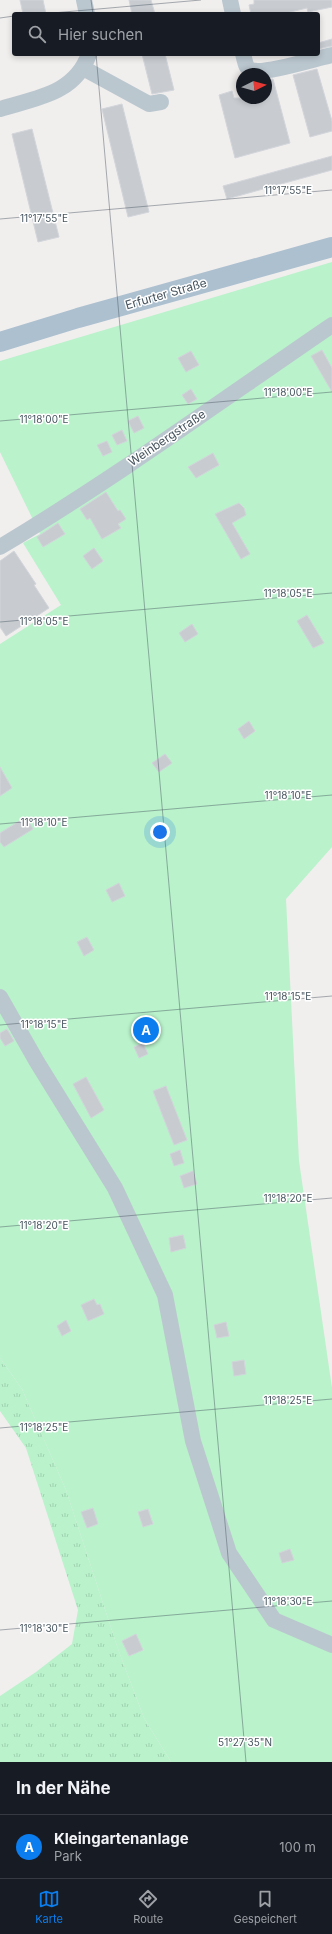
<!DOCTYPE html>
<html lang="de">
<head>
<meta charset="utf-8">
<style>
  body { margin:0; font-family:Inter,sans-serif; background:#242831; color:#f1f3f6 }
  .compass { position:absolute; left:236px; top:68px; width:36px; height:36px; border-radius:50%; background:#171b24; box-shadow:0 2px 6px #0003; rotate:85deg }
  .you { position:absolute; left:160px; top:832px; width:14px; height:14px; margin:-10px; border:3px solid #fff; border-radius:50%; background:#1a73e8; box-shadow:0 0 0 6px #1a73e833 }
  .badge { display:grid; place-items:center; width:26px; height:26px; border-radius:50%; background:#0b7dee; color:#fff; font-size:13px; font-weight:700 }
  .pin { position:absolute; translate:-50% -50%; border:2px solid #fff; box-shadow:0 1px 4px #0006 }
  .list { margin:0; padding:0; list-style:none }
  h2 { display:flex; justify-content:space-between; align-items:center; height:52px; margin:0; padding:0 16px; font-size:17px }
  h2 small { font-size:13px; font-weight:400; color:#9ea1a6 }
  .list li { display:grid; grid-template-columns:26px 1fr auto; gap:12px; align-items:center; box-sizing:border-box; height:64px; padding:0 16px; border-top:1px solid #363941 }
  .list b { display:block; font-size:15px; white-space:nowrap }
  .list p { margin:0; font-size:13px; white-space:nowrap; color:#9ea1a6 }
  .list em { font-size:13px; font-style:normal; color:#9ea1a6 }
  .icon { flex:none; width:22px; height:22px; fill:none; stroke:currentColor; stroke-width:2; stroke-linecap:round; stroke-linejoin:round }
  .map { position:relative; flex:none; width:332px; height:1762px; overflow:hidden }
  .search { position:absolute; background:#171b24; box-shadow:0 2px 6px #0003; left:12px; right:12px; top:12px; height:44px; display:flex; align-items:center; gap:10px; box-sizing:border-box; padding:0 14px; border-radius:4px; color:#9ea1a6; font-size:15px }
  .sheet { height:116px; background:#171b24 }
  nav { display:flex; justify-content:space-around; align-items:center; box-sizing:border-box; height:56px; border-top:1px solid #363941; background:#171b24; font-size:11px; color:#9ea1a6 }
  nav a { display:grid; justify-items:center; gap:2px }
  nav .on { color:#0b7dee }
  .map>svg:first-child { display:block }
  .grass { fill:url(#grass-tufts) }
  .green { fill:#b9f2cb }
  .building { fill:#c8ccd1; stroke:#d2d5da }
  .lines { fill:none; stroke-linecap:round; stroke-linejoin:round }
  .minor { stroke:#bbc7cf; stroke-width:16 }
  .major { stroke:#acc0d0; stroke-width:20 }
  .ticks { fill:none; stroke:#45535d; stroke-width:1; stroke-opacity:0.45 }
  .labels { text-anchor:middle; stroke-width:3; stroke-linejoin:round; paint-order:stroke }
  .street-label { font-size:12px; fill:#45535d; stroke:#fff }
  .ticks-label { font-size:10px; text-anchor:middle; fill:#45535d; stroke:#fff; stroke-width:3; stroke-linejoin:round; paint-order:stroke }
</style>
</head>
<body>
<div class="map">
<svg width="332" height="1762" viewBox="0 0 332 1762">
  <defs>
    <pattern id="grass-tufts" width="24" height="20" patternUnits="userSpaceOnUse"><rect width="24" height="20" fill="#b9f2cb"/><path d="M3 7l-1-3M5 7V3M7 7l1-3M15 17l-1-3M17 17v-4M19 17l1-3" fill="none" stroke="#a0d1b1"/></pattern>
  </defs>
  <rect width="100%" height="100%" fill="#f1eeee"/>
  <polygon class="grass" points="0,1358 22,1389 66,1490 118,1649 144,1718 171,1762 0,1762 0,1696 36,1672 72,1644 78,1610 26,1448 0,1411"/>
  <polygon class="green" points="332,262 332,847 286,899 299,1161 332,1388 332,1762 171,1762 144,1718 118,1649 66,1490 22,1389 0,1358 0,644 61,605 23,543 40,534 0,452 0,361"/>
  <g class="building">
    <polygon points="20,0 43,0 46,14 23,14"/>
    <polygon points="129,0 151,0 155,14 132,14"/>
    <polygon points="254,0 332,0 332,7 308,12 307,8 282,14 251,14 249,5 254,4"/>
    <polygon points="332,39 332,46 318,49 318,43"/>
    <polygon points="142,54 165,54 174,90 152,94"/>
    <polygon points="317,69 332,121 332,131 310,137 293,75"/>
    <polygon points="273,79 290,143 235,158 219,95 232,91 234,98 266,98 266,80"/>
    <polygon points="122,104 149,212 128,217 102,109"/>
    <polygon points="32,129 59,237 38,242 12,134"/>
    <polygon points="332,156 332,170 227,199 223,186"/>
    <polygon points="322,350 332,368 332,392 311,356"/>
    <polygon points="191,351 199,365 186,372 178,358"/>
    <polygon points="191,389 197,399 188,404 182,395"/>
    <polygon points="138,416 144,428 134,433 128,421"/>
    <polygon points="122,430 127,441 117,445 112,435"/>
    <polygon points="107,441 112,452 103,456 97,445"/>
    <polygon points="213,453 219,465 196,478 188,467"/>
    <polygon points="106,492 118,511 120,510 126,519 118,524 121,528 102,539 90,518 87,520 80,509"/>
    <polygon points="239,503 244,508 246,515 232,523 250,554 241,559 215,514"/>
    <polygon points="58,523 65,534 43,547 37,537"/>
    <polygon points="94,548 103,561 92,569 83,556"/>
    <polygon points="14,551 36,584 34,585 49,608 6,636 0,627 0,561"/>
    <polygon points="307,615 324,643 313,648 297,621"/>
    <polygon points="192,624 198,634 185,642 179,633"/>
    <polygon points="249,721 255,731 244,739 238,729"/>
    <polygon points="165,754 172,763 159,772 152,763"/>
    <polygon points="0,767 12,788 0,796"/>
    <polygon points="26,817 33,829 4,847 0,842 0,833"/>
    <polygon points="119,883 125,896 112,902 106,890"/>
    <polygon points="87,937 94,950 84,956 77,942"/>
    <polygon points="7,1029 14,1041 5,1046 0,1038 0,1033"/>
    <polygon points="143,1043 148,1054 139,1058 134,1047"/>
    <polygon points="86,1077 104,1110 91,1118 73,1084"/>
    <polygon points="166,1086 187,1140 174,1145 153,1091"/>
    <polygon points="180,1150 184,1163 174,1166 170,1154"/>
    <polygon points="193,1171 197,1184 184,1188 180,1176"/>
    <polygon points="183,1235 186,1248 171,1252 169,1238"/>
    <polygon points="94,1299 97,1305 100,1304 104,1314 88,1321 81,1305"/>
    <polygon points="66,1320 71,1331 62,1336 57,1326"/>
    <polygon points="226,1322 229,1336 217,1338 214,1325"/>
    <polygon points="244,1360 246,1374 234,1376 232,1362"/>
    <polygon points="93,1508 98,1524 87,1528 81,1512"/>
    <polygon points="148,1509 153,1524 143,1527 138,1512"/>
    <polygon points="290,1549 294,1560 282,1563 279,1553"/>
    <polygon points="136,1634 143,1650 129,1656 122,1641"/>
  </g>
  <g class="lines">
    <g class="minor">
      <polyline points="84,0 87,14"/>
      <polyline points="230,0 233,14"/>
      <path d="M 243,54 C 245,60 245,68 251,70 C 264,75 317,58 332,55"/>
      <polyline points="83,68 149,104 161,102"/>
      <path d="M 0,109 C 36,98 75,94 89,54"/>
      <path d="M 0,547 C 114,479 222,400 332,325"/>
      <polyline points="0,997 37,1062 115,1188 165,1295 193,1441 229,1553 274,1620 332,1645"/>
    </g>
    <polyline class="major" points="0,342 78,318 332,247"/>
  </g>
  <path class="ticks" d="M 91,0 L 93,14M 41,14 L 201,0M 0,18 L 14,16M 96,54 L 246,1762M 0,219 L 332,190M 0,421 L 332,392M 0,622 L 332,593M 0,824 L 332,795M 0,1025 L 332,996M 0,1227 L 332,1198M 0,1428 L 332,1399M 0,1630 L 332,1601"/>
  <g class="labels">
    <g class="street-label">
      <text transform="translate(166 294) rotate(-16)" y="4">Erfurter Straße</text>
      <text transform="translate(167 438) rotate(-34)" y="4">Weinbergstraße</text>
    </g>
  </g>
  <g class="ticks-label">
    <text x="288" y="194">11°17'55"E</text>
    <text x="44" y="222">11°17'55"E</text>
    <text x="288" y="396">11°18'00"E</text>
    <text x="44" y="423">11°18'00"E</text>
    <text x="288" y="597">11°18'05"E</text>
    <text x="44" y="625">11°18'05"E</text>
    <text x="288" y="799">11°18'10"E</text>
    <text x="44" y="826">11°18'10"E</text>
    <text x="288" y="1000">11°18'15"E</text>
    <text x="44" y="1028">11°18'15"E</text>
    <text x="288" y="1202">11°18'20"E</text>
    <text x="44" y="1229">11°18'20"E</text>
    <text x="288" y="1404">11°18'25"E</text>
    <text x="44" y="1431">11°18'25"E</text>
    <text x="288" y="1605">11°18'30"E</text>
    <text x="44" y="1632">11°18'30"E</text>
    <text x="245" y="1746">51°27'35"N</text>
  </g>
</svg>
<svg class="compass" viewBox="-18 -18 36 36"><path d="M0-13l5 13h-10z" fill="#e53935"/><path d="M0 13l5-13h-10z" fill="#9ea1a6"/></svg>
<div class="you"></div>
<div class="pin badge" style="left:146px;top:1030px">A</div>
<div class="search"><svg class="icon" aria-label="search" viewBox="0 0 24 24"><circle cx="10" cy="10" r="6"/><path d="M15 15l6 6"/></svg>Hier suchen</div>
</div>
<section class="sheet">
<h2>In der Nähe<small></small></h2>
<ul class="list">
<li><span class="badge">A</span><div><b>Kleingartenanlage</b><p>Park</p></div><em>100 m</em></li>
</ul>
</section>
<nav>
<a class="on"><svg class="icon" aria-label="map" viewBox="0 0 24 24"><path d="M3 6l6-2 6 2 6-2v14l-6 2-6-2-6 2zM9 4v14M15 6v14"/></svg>Karte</a>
<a><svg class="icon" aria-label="directions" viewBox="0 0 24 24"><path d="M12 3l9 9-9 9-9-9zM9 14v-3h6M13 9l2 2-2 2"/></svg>Route</a>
<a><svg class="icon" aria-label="saved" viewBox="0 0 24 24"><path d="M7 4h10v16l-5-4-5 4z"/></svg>Gespeichert</a>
</nav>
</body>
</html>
